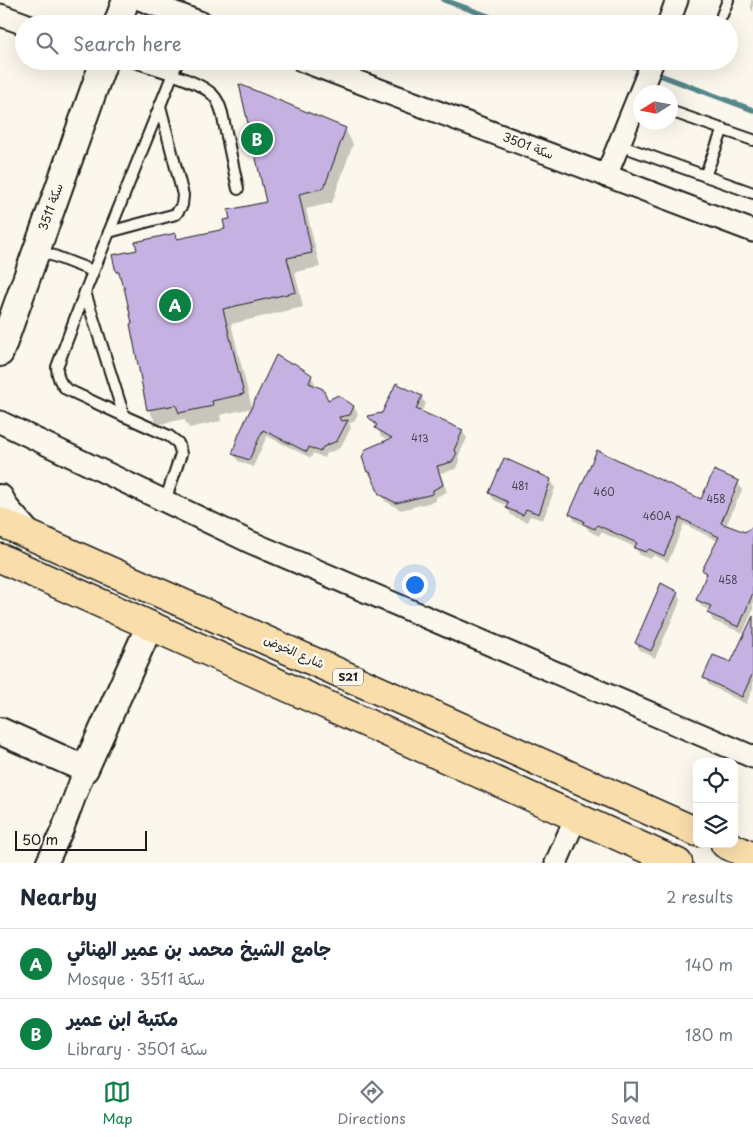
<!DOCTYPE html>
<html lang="en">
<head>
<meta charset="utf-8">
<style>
  body { margin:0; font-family:"Playpen Sans","Playpen Sans Arabic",sans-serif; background:#f6f6f7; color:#1f2937 }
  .controls { position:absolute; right:15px; bottom:15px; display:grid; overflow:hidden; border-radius:10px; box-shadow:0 5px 20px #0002 }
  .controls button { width:45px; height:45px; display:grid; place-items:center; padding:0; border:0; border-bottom:1px solid #e0e1e3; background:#fff; color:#1f2937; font:25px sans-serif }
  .compass { position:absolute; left:633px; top:85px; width:45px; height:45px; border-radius:50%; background:#fff; box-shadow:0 5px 20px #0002; rotate:259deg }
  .scale { position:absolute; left:15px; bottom:12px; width:132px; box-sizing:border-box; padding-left:5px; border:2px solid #1c1c1c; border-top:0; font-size:14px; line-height:18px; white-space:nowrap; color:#1c1c1c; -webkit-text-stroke:4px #fbf7ec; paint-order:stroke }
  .you { position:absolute; left:414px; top:584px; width:18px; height:18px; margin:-12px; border:4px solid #fff; border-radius:50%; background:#1a73e8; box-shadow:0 0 0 8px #1a73e833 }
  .badge { display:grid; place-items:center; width:32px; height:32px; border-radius:50%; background:#0b8043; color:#fff; font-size:16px; font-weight:700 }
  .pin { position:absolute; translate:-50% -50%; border:2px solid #fff; box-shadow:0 1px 5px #0006 }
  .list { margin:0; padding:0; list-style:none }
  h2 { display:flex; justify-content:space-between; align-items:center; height:65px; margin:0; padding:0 20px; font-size:21px }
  h2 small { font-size:16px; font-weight:400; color:#747a83 }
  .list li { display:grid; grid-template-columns:32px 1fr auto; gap:15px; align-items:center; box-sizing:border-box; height:70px; padding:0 20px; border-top:1px solid #e0e1e3 }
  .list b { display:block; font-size:19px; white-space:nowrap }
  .list p { margin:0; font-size:16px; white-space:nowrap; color:#747a83 }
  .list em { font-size:16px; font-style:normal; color:#747a83 }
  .icon { flex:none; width:28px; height:28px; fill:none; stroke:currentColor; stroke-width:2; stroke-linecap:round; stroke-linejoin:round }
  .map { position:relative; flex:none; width:753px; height:863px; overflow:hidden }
  .search { position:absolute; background:#fff; box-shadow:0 5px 20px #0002; left:15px; right:15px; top:15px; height:55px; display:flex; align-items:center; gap:12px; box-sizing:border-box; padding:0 18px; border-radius:28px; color:#747a83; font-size:19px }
  .sheet { height:205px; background:#fff }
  nav { display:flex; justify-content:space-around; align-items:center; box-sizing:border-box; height:70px; border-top:1px solid #e0e1e3; background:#fff; font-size:14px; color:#747a83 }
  nav a { display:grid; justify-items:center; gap:2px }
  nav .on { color:#0b8043 }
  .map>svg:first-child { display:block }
  .shadow { fill:#0003 }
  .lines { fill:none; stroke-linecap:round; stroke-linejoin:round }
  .stream { stroke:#55868c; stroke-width:5.5 }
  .building { fill:#c5b2e2; stroke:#1c1c1c }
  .service-casing { stroke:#1c1c1c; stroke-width:14 }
  .minor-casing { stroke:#1c1c1c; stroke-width:25 }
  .tertiary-casing { stroke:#1c1c1c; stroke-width:30 }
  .primary-casing { stroke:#1c1c1c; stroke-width:31 }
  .service { stroke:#fbf7ec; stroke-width:10 }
  .minor { stroke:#fbf7ec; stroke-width:21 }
  .tertiary { stroke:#fbf7ec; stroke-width:26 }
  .primary { stroke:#f9deab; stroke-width:28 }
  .labels { text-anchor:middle; stroke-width:5; stroke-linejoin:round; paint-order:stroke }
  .number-label { font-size:10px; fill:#46424e }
  .shield { fill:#fbf7ec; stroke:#5f5e5a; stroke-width:1 }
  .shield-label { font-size:11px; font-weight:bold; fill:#1c1c1c }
  .street-label { font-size:12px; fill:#1c1c1c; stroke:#fbf7ec }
</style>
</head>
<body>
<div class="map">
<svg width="753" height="863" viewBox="0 0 753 863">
  <rect width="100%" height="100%" fill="#fbf7ec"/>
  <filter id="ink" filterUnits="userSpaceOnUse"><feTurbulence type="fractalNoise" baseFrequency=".02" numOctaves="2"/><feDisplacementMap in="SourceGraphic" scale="10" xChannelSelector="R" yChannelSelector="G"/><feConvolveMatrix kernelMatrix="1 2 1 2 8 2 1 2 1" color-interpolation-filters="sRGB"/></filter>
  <g filter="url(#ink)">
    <g class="shadow">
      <polygon points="751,0 753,0 753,12 751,9"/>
      <polygon points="697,14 721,23 721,24 694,24"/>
      <polygon points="704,61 714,61 713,64"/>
      <polygon points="345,129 353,144 332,203 306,209 320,267 295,272 303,307 231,324 252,408 220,415 221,421 189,428 184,419 157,425 149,410 131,325 133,324 125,288 117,272 138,250 175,234 179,240 227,230 232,221 267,202"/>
      <polygon points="311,376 315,383 314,386 328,401 354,407 358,414 354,422 349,423 351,428 340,448 326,454 324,458 313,453 311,458 267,436 253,467 238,461 234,454"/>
      <polygon points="421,397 426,404 421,412 462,431 467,438 458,457 460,461 456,469 440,473 447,492 436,497 436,501 401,510 385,501 374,479 372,479 368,472 389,440 381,436 377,428 377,427 373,423 369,417 383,414"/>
      <polygon points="504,460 551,480 555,488 543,520 530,516 527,522 512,516 507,508 508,506 494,500 490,493"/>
      <polygon points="738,482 742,490 726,526 745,533 753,534 753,610 743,633 713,621 709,613 710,610 702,607 698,600 707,576 703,570 718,541 684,524 668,562 654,555 650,559 640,555 635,547 601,532 599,536 589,531 586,526 575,521 571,514 701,501"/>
      <polygon points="677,592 681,600 655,658 640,650 636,643"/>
      <polygon points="753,637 753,688 746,704 709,685 704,677 732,663"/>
    </g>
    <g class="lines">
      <g class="stream">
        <polyline points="444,0 510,24"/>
        <polyline points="616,61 649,71 753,110"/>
      </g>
    </g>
    <g class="building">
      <polygon points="239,84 346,128 324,188 299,194 312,253 287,258 296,292 223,309 244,394 212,401 213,406 179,413 176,405 147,410 130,324 132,323 124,287 122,284 119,272 116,272 112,255 137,250 135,242 176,233 177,239 225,229 223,220 230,219 228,210 266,202"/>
      <polygon points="276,355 289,363 294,363 312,375 309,383 323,389 328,400 338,395 354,406 350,415 339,417 341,421 348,420 337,441 323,447 320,452 309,447 307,452 263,430 249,460 232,454 239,434"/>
      <polygon points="396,383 422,396 416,409 463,430 454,450 457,453 452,462 437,466 443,485 433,490 433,494 396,503 379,494 370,472 367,472 362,457 366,449 392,438 375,428 377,425 367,416 382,413"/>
      <polygon points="597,450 701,499 714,470 739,481 721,523 745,532 753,526 753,593 739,627 707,613 711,606 696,600 707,573 702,570 719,537 680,518 664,556 649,549 646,552 634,548 637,543 597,525 595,529 583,524 584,521 569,514"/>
      <polygon points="504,458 551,479 539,514 526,509 523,515 506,508 508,502 489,493"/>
      <polygon points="661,583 678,592 651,651 635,643"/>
      <polygon points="753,616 753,673 742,697 703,678 713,655 731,662"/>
    </g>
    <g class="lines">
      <g class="service-casing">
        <g id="service">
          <polyline points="722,15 728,0"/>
          <path d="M 132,61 C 153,69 199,80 213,95 C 218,100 220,106 222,113 L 238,189"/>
          <polyline points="670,111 753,140"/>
          <polyline points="619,145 753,193"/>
          <polyline points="705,176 723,129"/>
          <polyline points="109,232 176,214 182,205 183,195 160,106"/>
          <polyline points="36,249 93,271"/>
          <polyline points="85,292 124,416"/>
          <path d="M 165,501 L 181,454 L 180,449 L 178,443 L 169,436 L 124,416 L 66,389 C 59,382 57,376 57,367 L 85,292 L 178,61"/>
        </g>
      </g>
      <g class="minor-casing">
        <g id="minor">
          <polyline points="142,0 204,24"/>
          <polyline points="0,15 25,24"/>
          <polyline points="668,24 677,0"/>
          <polyline points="303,61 753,231"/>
          <polyline points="606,176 653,61"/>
          <polyline points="0,422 250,542 753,757"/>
          <polyline points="47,863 63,828 85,769"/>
          <polyline points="556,863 576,817"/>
        </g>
      </g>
      <g class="tertiary-casing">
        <g id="tertiary">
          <polyline points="117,24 126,0"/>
          <polyline points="0,353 104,61"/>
          <polyline points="0,498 6,509 28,534"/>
          <polyline points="0,731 85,769 150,625"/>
        </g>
      </g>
      <g class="primary-casing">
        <g id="primary">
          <polyline points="0,522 697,832"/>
          <polyline points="0,558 678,863"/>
          <polyline points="725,844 753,857"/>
        </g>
      </g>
      <use href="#service" class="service"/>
      <use href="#minor" class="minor"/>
      <use href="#tertiary" class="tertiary"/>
      <use href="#primary" class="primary"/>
    </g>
  </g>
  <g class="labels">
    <g class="number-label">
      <text x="420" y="442">413</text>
      <text x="520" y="490">481</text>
      <text x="604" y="496">460</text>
      <text x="716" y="503">458</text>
      <text x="657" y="520">460A</text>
      <text x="728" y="584">458</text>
    </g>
    <rect class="shield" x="333" y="668.5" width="30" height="17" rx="4"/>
    <g class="shield-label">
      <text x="348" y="681">S21</text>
    </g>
    <g class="street-label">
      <text transform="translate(528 146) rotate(21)" y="4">سكة 3501</text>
      <text transform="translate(51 207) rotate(-70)" y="4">سكة 3511</text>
      <text transform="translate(294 652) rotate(24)" y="4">شارع الخوض</text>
    </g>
  </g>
</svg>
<div class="controls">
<button><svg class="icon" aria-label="locate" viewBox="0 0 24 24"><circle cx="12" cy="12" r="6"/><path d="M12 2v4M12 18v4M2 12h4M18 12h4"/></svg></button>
<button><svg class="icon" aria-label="layers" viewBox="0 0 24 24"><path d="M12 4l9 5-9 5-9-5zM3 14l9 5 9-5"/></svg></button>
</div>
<svg class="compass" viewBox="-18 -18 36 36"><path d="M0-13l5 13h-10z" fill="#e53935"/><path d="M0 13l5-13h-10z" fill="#747a83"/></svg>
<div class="scale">50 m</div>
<div class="you"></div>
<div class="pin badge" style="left:175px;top:305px">A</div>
<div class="pin badge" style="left:257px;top:139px">B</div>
<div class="search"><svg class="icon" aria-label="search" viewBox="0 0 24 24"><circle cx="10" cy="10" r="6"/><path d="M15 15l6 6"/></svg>Search here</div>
</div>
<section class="sheet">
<h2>Nearby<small>2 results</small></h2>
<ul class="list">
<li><span class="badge">A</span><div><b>جامع الشيخ محمد بن عمير الهنائي</b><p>Mosque · سكة 3511</p></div><em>140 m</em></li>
<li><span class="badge">B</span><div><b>مكتبة ابن عمير</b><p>Library · سكة 3501</p></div><em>180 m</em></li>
</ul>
</section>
<nav>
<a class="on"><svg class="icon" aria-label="map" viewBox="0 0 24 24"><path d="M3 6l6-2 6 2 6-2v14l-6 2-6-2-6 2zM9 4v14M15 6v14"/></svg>Map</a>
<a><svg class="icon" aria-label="directions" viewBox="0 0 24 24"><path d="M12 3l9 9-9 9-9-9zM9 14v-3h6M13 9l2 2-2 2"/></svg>Directions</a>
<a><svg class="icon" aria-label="saved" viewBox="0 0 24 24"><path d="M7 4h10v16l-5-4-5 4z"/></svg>Saved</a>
</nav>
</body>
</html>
